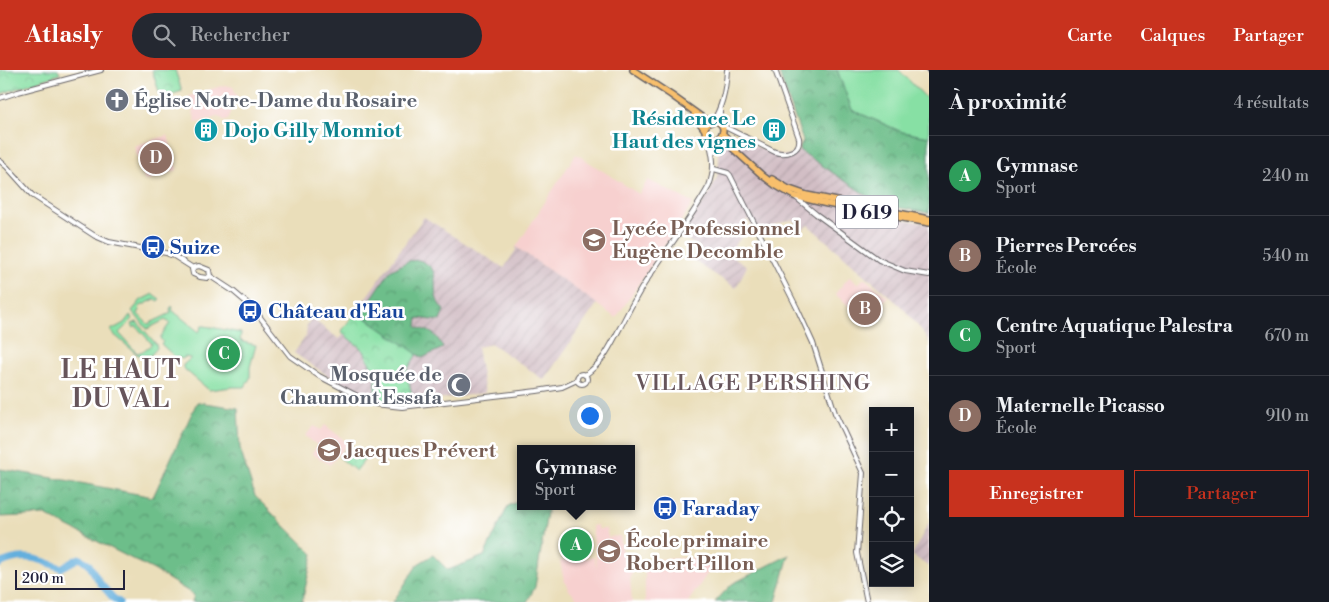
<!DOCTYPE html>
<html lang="fr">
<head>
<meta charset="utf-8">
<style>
  body { margin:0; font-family:"Libre Bodoni",serif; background:#242831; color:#f1f3f6 }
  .controls { position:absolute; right:15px; bottom:15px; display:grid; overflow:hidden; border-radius:0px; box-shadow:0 2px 12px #0003 }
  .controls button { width:45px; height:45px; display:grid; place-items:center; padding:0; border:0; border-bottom:1px solid #363941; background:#171b24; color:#f1f3f6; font:25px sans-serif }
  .scale { position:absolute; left:15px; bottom:12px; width:110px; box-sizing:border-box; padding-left:5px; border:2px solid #22223b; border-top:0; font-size:14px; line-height:18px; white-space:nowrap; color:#22223b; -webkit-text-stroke:4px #fff; paint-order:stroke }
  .you { position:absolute; left:589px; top:345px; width:18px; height:18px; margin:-12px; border:4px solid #fff; border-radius:50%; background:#1a73e8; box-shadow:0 0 0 8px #1a73e833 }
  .badge { display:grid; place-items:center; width:32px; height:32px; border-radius:50%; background:#c8321e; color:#fff; font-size:16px; font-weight:700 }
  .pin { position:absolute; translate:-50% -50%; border:2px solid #fff; box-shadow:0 1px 5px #0006 }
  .popup { position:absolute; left:517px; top:375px; width:118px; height:65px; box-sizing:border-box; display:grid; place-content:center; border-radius:0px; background:#171b24; filter:drop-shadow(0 1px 4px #0005); font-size:16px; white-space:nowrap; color:#9ea1a6 }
  .popup b { font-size:19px; color:#f1f3f6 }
  .popup::after { content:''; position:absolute; left:50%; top:100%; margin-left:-10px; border:10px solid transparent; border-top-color:#171b24 }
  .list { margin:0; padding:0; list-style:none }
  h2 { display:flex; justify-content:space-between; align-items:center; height:65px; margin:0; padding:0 20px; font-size:21px }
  h2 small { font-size:16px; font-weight:400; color:#9ea1a6 }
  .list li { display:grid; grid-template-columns:32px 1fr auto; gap:15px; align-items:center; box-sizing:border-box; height:80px; padding:0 20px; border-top:1px solid #363941 }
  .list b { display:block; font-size:19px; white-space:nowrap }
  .list p { margin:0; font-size:16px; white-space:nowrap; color:#9ea1a6 }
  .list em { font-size:16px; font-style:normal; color:#9ea1a6 }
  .actions { display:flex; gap:10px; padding:15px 20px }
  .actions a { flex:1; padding:11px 0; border:1px solid #c8321e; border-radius:0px; text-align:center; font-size:18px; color:#c8321e }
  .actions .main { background:#c8321e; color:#fff }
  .icon { flex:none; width:28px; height:28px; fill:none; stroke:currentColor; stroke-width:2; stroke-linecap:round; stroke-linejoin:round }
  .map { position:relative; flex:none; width:929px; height:532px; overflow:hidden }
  header { display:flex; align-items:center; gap:30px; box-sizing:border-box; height:70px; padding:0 25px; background:#c8321e; color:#fff }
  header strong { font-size:24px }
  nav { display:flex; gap:28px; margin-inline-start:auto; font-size:18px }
  .search { width:350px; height:45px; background:#242831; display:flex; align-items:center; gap:12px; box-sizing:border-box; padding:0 18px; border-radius:28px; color:#9ea1a6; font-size:19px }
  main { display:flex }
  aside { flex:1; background:#171b24 }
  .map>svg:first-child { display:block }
  .built { fill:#f7d0cf }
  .industrial { fill:url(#industrial-furrows) }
  .grass { fill:#87e0a4; stroke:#548170 }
  .forest { fill:url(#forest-crowns); stroke:#487062 }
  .park { fill:url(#park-crowns); stroke:#548170 }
  .garden { fill:url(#garden-dots); stroke:#548170 }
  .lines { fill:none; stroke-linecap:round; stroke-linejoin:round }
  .river { stroke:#64afdd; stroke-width:7 }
  .tertiary-casing { stroke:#686467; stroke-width:6 }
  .primary-casing { stroke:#686467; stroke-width:8 }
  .tertiary { stroke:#fff; stroke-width:4 }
  .primary { stroke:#f8bf6c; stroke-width:5 }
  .rail-casing { stroke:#22223b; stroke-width:3 }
  .rail { stroke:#fff; stroke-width:1; stroke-dasharray:4; stroke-linecap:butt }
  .labels { text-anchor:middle; stroke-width:5; stroke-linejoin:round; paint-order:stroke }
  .shield { fill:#fff; stroke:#646476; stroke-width:1 }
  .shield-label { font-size:19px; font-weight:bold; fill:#22223b }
  .worship-label { font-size:20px; font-weight:bold; fill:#5b616d; stroke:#fff; text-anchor:start }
  .culture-label { font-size:20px; font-weight:bold; fill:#0d838f; stroke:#fff; text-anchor:end }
  .education-label { font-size:20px; font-weight:bold; fill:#785e54; stroke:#fff; text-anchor:start }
  .transit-label { font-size:20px; font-weight:bold; fill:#164399; stroke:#fff; text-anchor:start }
  .quarter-label { font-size:22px; letter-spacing:1px; fill:#67555b; stroke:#fff }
  .district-label { font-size:25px; font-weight:bold; letter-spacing:1px; fill:#67555b; stroke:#fff }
</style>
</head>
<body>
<header>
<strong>Atlasly</strong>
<div class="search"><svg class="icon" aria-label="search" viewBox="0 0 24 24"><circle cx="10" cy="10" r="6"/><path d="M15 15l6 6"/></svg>Rechercher</div>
<nav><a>Carte</a><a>Calques</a><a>Partager</a></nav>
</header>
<main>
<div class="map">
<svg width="929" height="532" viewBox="0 0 929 532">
  <defs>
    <pattern id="industrial-furrows" width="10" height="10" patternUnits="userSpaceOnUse" patternTransform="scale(1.25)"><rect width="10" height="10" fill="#d2bec5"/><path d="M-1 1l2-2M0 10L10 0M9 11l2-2" fill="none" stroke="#b4a3aa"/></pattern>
    <pattern id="forest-crowns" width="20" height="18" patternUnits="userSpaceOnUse" patternTransform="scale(1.25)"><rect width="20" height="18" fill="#6dbe8a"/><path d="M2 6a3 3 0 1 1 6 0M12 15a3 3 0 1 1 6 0" fill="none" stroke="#599a72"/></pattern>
    <pattern id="park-crowns" width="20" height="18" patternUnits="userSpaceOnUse" patternTransform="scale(1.25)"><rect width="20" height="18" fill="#87e0a4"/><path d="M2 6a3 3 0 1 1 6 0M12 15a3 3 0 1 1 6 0" fill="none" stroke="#74c08e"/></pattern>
    <pattern id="garden-dots" width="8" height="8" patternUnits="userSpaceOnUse" patternTransform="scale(1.25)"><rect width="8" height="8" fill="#87e0a4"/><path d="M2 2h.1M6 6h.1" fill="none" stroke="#74c08e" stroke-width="1.8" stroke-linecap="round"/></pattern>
  </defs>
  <rect width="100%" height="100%" fill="#fff"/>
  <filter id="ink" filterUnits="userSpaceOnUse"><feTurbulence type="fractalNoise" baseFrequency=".02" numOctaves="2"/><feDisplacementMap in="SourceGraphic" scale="10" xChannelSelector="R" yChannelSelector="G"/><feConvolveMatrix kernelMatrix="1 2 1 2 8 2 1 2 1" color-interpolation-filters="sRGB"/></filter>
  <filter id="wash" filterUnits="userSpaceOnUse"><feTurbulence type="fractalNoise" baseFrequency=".0096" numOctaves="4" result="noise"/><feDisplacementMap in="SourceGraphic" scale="20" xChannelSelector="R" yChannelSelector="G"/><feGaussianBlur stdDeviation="1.12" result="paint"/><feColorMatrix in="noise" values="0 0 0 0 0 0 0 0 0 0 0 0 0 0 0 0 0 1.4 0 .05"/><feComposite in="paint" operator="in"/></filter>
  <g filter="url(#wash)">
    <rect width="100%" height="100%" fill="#eadeba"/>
    <g class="built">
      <polygon points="225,15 233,17 237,26 228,50 225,51 221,48 217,47 196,53 189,26"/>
      <polygon points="168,65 177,100 145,111 134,76"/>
      <polygon points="576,84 639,124 648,110 693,133 616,248 516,177"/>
      <polygon points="850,206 858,214 864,208 888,227 866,251 835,224"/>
      <polygon points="325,355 348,373 330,395 312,384 317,375 305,366 314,356 321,360"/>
      <polygon points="597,455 598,459 606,459 608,467 620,466 625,494 631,494 632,503 630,508 632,532 583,532 578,530 569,520 565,512 563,506 560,491 594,487 597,498 592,456"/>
      <polygon points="707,487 710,500 688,532 645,532 645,490"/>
    </g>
    <g class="industrial">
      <polygon points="727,63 769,82 784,85 791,85 799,80 879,134 892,147 929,154 929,273 923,262 903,238 808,155 803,159 793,150 781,153 756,163 748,149 738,160 743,165 728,183 747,196 736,218 694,191 701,178 681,166 708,125 717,108 719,91 717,74"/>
      <polygon points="424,147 504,198 516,180 516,177 597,234 544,310 492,274 477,277 485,323 393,335 372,330 331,308 294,283 306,266 307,255 311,248 339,269 343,265 341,262"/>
      <polygon points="929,452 929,497 912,485"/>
    </g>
    <g class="grass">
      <polygon points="837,0 899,0 929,31 929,67 902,62 852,40"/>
      <polygon points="153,224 160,229 158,231 155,229 139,237 140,240 138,244 148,254 171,243 170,239 172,236 173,238 172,240 199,262 202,256 205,256 241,263 240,270 243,271 243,272 256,275 250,297 250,308 245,317 232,317 209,320 183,298 183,295 191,288 184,287 183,289 175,287 161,274 163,272 160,268 170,253 165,250 147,259 132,241 141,230"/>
      <polygon points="130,245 133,249 119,263 137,283 143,281 152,274 136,256 134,258 132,254 137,252 156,274 157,278 150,286 138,285 111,262 111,260 124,253"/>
    </g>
    <g class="forest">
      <polygon points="778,0 837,0 852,40 902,62 929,67 929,143 879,134 799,80 803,71"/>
      <path d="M 419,190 C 445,200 429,216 439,234 C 440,236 442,238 444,240 L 440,251 L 418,248 L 417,257 C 433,263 435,262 443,278 L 422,288 L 361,244 L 390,201 L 408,191 Z"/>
      <polygon points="197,332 238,338 240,379 255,426 313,484 302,532 192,532 194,525 154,500 45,445 0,447 0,399 65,410 153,427"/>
      <polygon points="521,430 521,436 548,436 535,517 527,532 393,532 418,494 433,485 448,500 484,486 508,436"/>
      <polygon points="789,485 776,532 715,532 732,514"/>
    </g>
    <g class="park">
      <polygon points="0,0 58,0 60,4 0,24"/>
      <polygon points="152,0 175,0 182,21 161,28"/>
      <polygon points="356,241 417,284 404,305 407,307 414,330 413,333 393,335 372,330 376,317 376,307 364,281 341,262"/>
    </g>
    <polygon class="garden" points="349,375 366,388 356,401 339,387"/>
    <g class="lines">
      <path class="river" d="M 0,494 C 22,482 40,489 61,498 L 79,488 L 88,493 L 100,513 L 113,528 L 119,532"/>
    </g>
  </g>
  <g filter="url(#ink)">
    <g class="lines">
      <g class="tertiary-casing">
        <g id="tertiary">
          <polyline points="0,28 18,22 101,0"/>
          <path d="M 713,51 C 723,36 726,18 727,0"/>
          <polyline points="720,53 720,40"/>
          <path d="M 721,55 L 775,82 C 786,85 801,82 799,68 L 775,0"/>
          <polyline points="738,79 739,72 745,67"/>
          <polyline points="714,83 717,68"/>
          <polyline points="0,91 7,97 32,125 95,166 109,172 166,183 174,186 193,198"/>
          <polyline points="714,99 728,103 730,105 797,238 813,273 835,343 863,403 857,483 867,532"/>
          <polyline points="794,126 816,144 879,190 905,201 929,205"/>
          <polygon points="199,196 209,200 210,206 207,208 200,207 193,204 192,199 195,197"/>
          <polyline points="210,206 233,221 253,238 290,286 319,306 363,329 375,334 402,337 537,321 562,317 577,310"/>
          <circle cx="582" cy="309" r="5"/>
          <path d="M 585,305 C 604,292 610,276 621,256 C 627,244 634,231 641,219 C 663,184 689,152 709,116 C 716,97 713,85 708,66"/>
        </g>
      </g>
      <g class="primary-casing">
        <g id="primary">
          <polyline points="633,0 671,25 703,48 711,52"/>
          <polyline points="694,45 705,60"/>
          <circle cx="714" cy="60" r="9"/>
          <polyline points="722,63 731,72"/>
          <polyline points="720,67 763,106 775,115 794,126 827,134 929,153"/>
          <polyline points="772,109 787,118 807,125 929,149"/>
        </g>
      </g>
      <use href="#tertiary" class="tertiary"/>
      <use href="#primary" class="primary"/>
      <g class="rail-casing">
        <polyline id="rail" points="927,0 929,3"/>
      </g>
      <use href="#rail" class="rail"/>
    </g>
  </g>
  <defs>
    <g id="church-disc" transform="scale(1.25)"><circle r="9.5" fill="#6b7280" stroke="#fff"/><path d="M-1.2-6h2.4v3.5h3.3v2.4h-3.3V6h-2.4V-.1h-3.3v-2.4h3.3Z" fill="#fff"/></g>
    <g id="building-disc" transform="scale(1.25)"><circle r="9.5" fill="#0f9aa8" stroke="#fff"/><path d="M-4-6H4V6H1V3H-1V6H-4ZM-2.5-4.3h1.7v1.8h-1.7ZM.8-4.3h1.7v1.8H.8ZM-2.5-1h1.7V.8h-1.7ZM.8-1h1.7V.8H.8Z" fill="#fff"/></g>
    <g id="school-disc" transform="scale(1.25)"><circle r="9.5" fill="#8d6e63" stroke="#fff"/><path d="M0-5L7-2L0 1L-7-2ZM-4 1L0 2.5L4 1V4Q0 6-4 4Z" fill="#fff"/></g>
    <g id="bus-disc" transform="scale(1.25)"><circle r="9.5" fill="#1a4fb4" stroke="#fff"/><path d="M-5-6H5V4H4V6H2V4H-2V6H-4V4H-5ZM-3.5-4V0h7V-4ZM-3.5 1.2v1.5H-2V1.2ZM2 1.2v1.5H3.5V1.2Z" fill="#fff"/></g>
    <g id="mosque-disc" transform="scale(1.25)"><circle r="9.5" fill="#6b7280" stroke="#fff"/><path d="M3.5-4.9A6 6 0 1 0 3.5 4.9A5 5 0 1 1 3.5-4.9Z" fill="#fff"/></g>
  </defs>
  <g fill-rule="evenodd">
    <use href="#church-disc" x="117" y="30"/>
    <use href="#building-disc" x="206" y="60"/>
    <use href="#building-disc" x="774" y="60"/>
    <use href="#school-disc" x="594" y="170"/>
    <use href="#bus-disc" x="153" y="177"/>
    <use href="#bus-disc" x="250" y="241"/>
    <use href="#mosque-disc" x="459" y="315"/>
    <use href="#school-disc" x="329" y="380"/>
    <use href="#bus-disc" x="665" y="438"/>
    <use href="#school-disc" x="609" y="481"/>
  </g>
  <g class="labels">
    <rect class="shield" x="836" y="125.5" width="62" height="33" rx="4"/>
    <g class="shield-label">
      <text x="867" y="149">D 619</text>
    </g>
    <g class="worship-label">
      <text x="134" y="37">Église Notre-Dame du Rosaire</text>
      <text x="442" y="311" text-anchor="end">Mosquée de<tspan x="442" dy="23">Chaumont Essafa</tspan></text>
    </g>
    <g class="culture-label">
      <text x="756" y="55">Résidence Le<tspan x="756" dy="23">Haut des vignes</tspan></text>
      <text x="224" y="67" text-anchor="start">Dojo Gilly Monniot</text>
    </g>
    <g class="education-label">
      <text x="612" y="165">Lycée Professionnel<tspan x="612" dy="23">Eugène Decomble</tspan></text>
      <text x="346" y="387">Jacques Prévert</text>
      <text x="626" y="477">École primaire<tspan x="626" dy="23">Robert Pillon</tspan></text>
    </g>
    <g class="transit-label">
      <text x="170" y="184">Suize</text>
      <text x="268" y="248">Château d'Eau</text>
      <text x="682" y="445">Faraday</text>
    </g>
    <g class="quarter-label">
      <text x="753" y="320">VILLAGE PERSHING</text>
    </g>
    <g class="district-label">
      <text x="121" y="308">LE HAUT<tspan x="121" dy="29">DU VAL</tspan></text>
    </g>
  </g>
</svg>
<div class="controls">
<button>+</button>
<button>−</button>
<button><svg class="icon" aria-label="locate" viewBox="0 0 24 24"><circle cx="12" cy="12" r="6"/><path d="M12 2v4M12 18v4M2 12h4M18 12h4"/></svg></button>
<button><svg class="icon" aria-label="layers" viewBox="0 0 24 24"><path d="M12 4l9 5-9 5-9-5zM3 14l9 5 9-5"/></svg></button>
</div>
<div class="scale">200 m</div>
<div class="you"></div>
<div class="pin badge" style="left:576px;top:475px;background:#2e9e5b">A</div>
<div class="popup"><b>Gymnase</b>Sport</div>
<div class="pin badge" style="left:865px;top:239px;background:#8d6e63">B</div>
<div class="pin badge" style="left:224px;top:284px;background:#2e9e5b">C</div>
<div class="pin badge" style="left:156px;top:88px;background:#8d6e63">D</div>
</div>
<aside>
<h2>À proximité<small>4 résultats</small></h2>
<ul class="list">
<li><span class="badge" style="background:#2e9e5b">A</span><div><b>Gymnase</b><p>Sport</p></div><em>240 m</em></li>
<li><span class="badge" style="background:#8d6e63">B</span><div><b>Pierres Percées</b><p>École</p></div><em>540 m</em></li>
<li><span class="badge" style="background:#2e9e5b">C</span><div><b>Centre Aquatique Palestra</b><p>Sport</p></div><em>670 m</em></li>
<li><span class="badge" style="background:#8d6e63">D</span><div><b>Maternelle Picasso</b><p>École</p></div><em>910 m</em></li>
</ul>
<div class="actions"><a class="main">Enregistrer</a><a>Partager</a></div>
</aside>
</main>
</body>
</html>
